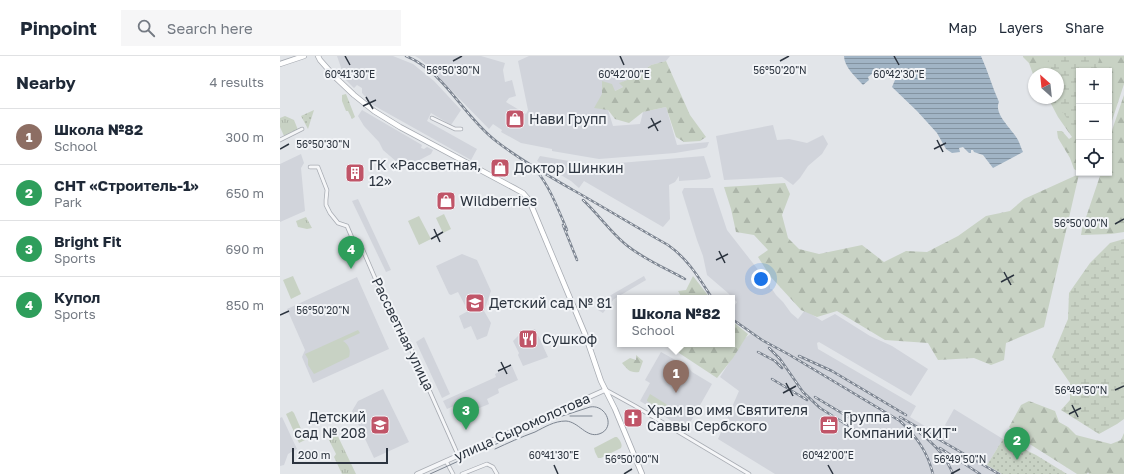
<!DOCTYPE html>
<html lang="en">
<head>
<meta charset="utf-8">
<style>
  body { margin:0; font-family:"Golos Text",sans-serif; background:#f6f6f7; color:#1f2937 }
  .controls { position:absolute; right:12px; top:12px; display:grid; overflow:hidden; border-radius:0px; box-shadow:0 1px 3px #0004 }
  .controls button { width:36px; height:36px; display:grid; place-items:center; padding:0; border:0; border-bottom:1px solid #e0e1e3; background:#fff; color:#1f2937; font:20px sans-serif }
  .compass { position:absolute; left:748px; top:12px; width:36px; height:36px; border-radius:50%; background:#fff; box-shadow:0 1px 3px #0004; rotate:333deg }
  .scale { position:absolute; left:12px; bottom:10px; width:96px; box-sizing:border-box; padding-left:4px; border:2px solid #2c343f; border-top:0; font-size:11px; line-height:14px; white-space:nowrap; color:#2c343f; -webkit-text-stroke:3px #f2f4f7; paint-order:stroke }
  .you { position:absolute; left:481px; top:223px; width:14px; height:14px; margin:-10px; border:3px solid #fff; border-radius:50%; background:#1a73e8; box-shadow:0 0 0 6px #1a73e833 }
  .badge { display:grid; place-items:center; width:26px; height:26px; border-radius:50%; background:#2563eb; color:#fff; font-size:13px; font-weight:700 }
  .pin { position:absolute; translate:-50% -33px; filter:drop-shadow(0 1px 2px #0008) }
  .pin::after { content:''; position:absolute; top:21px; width:14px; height:12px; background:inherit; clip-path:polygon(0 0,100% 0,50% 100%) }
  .popup { position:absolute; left:337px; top:239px; width:118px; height:52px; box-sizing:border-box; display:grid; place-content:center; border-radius:0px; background:#fff; filter:drop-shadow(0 1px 3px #0005); font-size:13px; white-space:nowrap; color:#747a83 }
  .popup b { font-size:15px; color:#1f2937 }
  .popup::after { content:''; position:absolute; left:50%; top:100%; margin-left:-8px; border:8px solid transparent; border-top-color:#fff }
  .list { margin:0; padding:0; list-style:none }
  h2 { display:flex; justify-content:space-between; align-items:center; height:52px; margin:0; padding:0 16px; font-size:17px }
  h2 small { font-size:13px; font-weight:400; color:#747a83 }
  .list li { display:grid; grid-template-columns:26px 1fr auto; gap:12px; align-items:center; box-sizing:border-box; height:56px; padding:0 16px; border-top:1px solid #e0e1e3 }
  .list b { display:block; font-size:15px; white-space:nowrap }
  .list p { margin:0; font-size:13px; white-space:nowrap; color:#747a83 }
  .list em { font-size:13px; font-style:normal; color:#747a83 }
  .icon { flex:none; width:22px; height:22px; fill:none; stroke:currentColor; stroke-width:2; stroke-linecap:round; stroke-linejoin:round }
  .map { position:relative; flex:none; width:844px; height:418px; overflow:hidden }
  header { display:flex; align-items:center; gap:24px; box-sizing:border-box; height:56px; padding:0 20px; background:#fff; border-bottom:1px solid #e0e1e3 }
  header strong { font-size:19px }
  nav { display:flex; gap:22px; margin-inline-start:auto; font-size:14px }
  .search { width:280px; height:36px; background:#f6f6f7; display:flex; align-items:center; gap:10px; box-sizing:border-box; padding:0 14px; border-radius:0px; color:#747a83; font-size:15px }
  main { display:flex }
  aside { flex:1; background:#fff }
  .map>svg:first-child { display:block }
  .built { fill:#d1d4db }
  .grass { fill:url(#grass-dots) }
  .forest { fill:url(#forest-firs) }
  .wetland { fill:url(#wetland-marsh) }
  .park { fill:url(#park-tufts) }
  .pitch { fill:#c8d2c4 }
  .water { fill:url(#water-rules) }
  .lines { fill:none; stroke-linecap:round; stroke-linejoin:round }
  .minor-casing { stroke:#a8acb3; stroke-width:4.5 }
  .tertiary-casing { stroke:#a8acb3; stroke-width:5.5 }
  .secondary-casing { stroke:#a8acb3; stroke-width:6 }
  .minor { stroke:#f5f6f8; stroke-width:3 }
  .tertiary { stroke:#f5f6f8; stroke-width:4 }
  .secondary { stroke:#fff; stroke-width:4.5 }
  .tram { stroke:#7d8591; stroke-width:1 }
  .rail-casing { stroke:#7d8591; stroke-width:2.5 }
  .rail { stroke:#f2f4f7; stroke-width:1; stroke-dasharray:3; stroke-linecap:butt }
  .ticks { fill:none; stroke:#2c343f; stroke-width:1.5 }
  .labels { text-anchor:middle; stroke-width:4; stroke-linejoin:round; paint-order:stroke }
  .poi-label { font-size:14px; fill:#2c343f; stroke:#f2f4f7; text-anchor:start }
  .street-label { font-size:14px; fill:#2c343f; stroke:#f2f4f7 }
  .ticks-label { font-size:10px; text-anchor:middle; fill:#2c343f; stroke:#f2f4f7; stroke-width:4; stroke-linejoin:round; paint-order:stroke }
</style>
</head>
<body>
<header>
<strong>Pinpoint</strong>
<div class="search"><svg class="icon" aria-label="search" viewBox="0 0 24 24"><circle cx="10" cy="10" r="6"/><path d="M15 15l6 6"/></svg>Search here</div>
<nav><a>Map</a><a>Layers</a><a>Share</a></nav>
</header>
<main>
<aside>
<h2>Nearby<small>4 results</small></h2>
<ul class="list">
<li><span class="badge" style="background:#8d6e63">1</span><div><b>Школа №82</b><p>School</p></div><em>300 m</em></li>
<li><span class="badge" style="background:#2e9e5b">2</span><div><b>СНТ «Строитель-1»</b><p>Park</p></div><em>650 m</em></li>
<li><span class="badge" style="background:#2e9e5b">3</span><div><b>Bright Fit</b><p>Sports</p></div><em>690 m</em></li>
<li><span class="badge" style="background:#2e9e5b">4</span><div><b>Купол</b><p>Sports</p></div><em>850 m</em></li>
</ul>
</aside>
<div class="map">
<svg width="844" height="418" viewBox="0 0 844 418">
  <defs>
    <pattern id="grass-dots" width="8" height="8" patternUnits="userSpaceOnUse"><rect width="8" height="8" fill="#c8d2c4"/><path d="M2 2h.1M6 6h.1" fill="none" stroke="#acb5a9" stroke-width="1.8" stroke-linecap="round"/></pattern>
    <pattern id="forest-firs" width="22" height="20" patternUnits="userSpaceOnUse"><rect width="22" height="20" fill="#c8d2c4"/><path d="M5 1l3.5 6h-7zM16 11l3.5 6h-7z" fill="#acb5a9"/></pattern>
    <pattern id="wetland-marsh" width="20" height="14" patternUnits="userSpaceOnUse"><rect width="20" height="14" fill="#c8d2c4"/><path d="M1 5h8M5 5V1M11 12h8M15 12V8" fill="none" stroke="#acb5a9"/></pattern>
    <pattern id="park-tufts" width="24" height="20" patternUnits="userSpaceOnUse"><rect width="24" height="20" fill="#c8d2c4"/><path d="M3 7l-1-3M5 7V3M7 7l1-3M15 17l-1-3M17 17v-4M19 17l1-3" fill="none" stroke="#acb5a9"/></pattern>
    <pattern id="water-rules" width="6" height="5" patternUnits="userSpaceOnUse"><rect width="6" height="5" fill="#a1b4c5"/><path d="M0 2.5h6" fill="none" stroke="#8393a1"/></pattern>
  </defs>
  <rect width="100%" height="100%" fill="#e2e5e9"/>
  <g class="built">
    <polygon points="57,0 113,0 133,8 154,25 181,54 171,69 151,57 147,65 197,93 191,104 93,49 82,37 82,32 77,29 74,32 65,23"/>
    <polygon points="135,0 201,0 225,7 223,14 225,26 232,24 236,40 229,42 226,46 246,58 248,54 238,5 249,0 390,0 386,5 371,9 362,16 358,20 340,27 343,31 335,35 328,54 333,70 360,68 363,56 386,51 397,89 429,86 427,91 425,92 395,97 319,103 272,95 272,93 241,87 221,76 222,74 213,68 209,73 164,27 154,15 140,3"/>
    <polygon points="82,54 142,89 141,92 144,93 147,91 153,94 151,98 124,112 103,94 99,86 84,70 78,60"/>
    <polygon points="493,69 497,84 509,83 527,87 543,79 548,88 542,98 528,110 520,122 513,129 502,121 444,124 436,80"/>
    <polygon points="21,98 24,107 21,112 25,155 0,166 0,108"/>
    <polygon points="260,100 306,108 327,108 424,100 431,121 427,123 399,125 399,120 395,126 389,129 390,163 383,171 304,125 299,132 291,125 257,105"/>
    <polygon points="404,132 433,132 447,174 490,229 490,233 492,233 496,239 503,246 511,257 518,263 525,254 542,265 555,258 590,280 612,290 648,313 631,340 539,286 537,287 538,293 636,350 630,361 664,382 669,373 665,369 674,353 723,383 707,409 722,418 495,418 438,383 459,335 440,321 465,282 472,277 452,261 452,253 457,246 448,237 427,219 423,200 417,184 402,136"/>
    <polygon points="78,143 111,214 106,216 72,145"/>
    <polygon points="182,198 197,204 211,235 204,255 211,267 207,280 197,284 191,270 184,273 179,260 188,255 178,236 171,239 169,238 156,210"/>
    <polygon points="364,220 366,224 334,243 323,257 318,254 331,239"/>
    <polygon points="77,221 109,293 33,327 22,301 25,294 7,253"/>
    <polygon points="255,273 268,301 243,310 238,299 239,297 233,285 241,277"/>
    <polygon points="144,281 170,338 162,342 136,286"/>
    <polygon points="381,296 408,311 412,316 432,328 406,374 360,345 370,327 365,324"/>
    <polygon points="232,310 238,324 218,333 219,337 207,343 209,348 197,353 192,342 167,353 163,345 216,321 215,318"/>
    <polygon points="103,333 129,386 94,402 72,355 78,345"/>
    <polygon points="2,361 17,393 8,398 4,409 0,410 0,362"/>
  </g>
  <g class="grass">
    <polygon points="34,54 28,73 21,60"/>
    <polygon points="723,383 756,399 787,418 722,418 707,409"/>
  </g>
  <g class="forest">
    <polygon points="743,0 844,0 844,28 829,74 829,15 799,15 799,116 794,113 790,102 778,82 777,75 782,75 789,83 792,81 778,61 768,42 778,42 778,18 754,18 754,21 749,7 743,1"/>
    <polygon points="386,5 410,59 426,81 420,85 404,86 396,81 386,51 363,56 349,67 335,63 328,54 314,52 322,38 322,25 332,28 335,35 343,31 339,27 358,20 362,16 371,9"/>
    <polygon points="66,38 75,61 72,63 68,55 66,55 62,45 62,39"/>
    <polygon points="844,39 844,176 831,178 801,179 802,173 821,117 829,117 829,91 830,80"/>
    <polygon points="799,118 764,271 726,287 724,304 711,309 694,302 658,304 648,287 605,284 557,255 537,261 521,254 490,220 478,201 488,194 474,179 456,176 451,153 444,131 505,127 510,138 502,159 508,182 519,193 539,198 582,189 604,206 626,195 647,196 678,180 706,160 730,155 744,143"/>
    <polygon points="413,220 430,242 402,242 398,235 406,234"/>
    <polygon points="452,265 468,278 453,302 437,322 393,293 391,288 452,288"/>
    <path d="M 356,299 L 363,305 L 359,316 C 350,317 348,314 342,307 L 350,302 L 356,304 Z"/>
    <polygon points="749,345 775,355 779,366 788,371 796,379 831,388 841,384 844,377 844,418 809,418 808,416 807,418 797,418 748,387 729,371 741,349"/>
  </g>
  <g class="wetland">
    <polygon points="772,0 820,0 816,15 799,15 799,82 793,71 773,42 778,42 778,18 763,18 762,13"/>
    <polygon points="844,183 844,363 837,368 819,378 781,354 790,344 790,327 772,301 788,263 789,237 810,207 830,187"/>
  </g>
  <g class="park">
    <polygon points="5,60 14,64 18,74 4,80 0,71 0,62"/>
    <polygon points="26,161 32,172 27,173 18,171 16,165"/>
    <polygon points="12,355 14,357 25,382 25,384 19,387 6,358"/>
    <polygon points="53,370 76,418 62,418 54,401 56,398 44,374"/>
  </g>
  <g class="pitch">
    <polygon points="164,158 171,173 163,177 156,162"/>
    <polygon points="139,160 151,183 139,189 128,165"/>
    <polygon points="13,220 21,238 11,243 3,224"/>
    <path d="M 78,274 L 80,277 L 63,285 C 69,289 71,294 69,301 L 34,318 L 28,309 L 28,303 L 25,298 Z"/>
    <polygon points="370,338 386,348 387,349 383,355 380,354 367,345 367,344"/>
    <path d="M 335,381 L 337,381 C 340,384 343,389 341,392 L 321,402 L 318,402 L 315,396 L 314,392 L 316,391 Z"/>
  </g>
  <path class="water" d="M 564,0 L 701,0 C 708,15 712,31 719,46 C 713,58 733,74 738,84 C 740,88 741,92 743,96 L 713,112 L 703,99 L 694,96 L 693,94 L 691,94 L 691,97 L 689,97 L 683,91 L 679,92 L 680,96 L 672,97 L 666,93 L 657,77 L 637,55 L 612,31 L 615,24 L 614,21 L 598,13 L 588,21 L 589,24 L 583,29 C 576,21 564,11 564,0 Z"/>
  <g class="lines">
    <g class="minor-casing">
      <g id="minor">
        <polyline points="152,62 175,73 181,73"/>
        <polyline points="0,84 22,73"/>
        <polyline points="30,111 38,111 47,134 46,144 46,149 50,157 58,167 67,170 73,184 76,186 79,185 120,280 131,293 178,399"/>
        <polyline points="326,334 355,350 469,418"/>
        <polyline points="166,405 173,418"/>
        <polyline points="182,418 207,408 213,411 217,418"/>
      </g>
    </g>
    <g class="tertiary-casing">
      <polyline id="tertiary" points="137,418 325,334"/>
    </g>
    <g class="secondary-casing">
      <g id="secondary">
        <polyline points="38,0 40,4 55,21 74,39 94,55 120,71 234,132 243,137 249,144 305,278 321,325 335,353 362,418"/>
        <polyline points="0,8 24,0"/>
      </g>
    </g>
    <use href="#minor" class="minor"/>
    <use href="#tertiary" class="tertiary"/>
    <use href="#secondary" class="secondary"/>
    <g class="tram">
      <polyline points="290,360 312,360"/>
      <path d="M 150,418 L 267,365 L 310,351 C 327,348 336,373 319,378 C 306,382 299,366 286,365 C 274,365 265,371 255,376 C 241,381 228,387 215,393"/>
    </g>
    <g class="rail-casing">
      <g id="rail">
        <path d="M 126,0 C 165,16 183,60 216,85 C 240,104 267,119 293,134 C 325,152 356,171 388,189 C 408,203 419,222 432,242"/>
        <path d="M 256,114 C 270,131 278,153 287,174"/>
        <path d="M 303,144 C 318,158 329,174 344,187 C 361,202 385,212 405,223"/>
        <polyline points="283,169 297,204"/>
        <path d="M 452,263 L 482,284 L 508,298 L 620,365 C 637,381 647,395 653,418"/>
        <polyline points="489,292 500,303 523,336 540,352 575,374"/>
        <polyline points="478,296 495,305 502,312"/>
        <polyline points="519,300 552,315 626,359"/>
        <polyline points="492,323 527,344"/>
        <polyline points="535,341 575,365"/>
        <polyline points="620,361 719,418"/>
        <path d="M 640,377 C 655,389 665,399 673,418"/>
        <polyline points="660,392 700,418"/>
      </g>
    </g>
    <use href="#rail" class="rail"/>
  </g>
  <path class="ticks" d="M 65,0 L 70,9M 340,0 L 344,9M 614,0 L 619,9M 173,5 L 182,0M 500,5 L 509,0M 86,41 L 93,53M 83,50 L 96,44M 371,62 L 378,75M 368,72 L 381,65M 657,84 L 663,96M 0,93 L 9,88M 654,93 L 666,87M 835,168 L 844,163M 154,173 L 160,186M 151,183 L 163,176M 439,195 L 445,207M 436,204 L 448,198M 724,216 L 731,229M 721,226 L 734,219M 0,259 L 9,255M 221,306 L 227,318M 218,315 L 231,309M 506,327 L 513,340M 835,334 L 844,330M 503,337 L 516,330M 792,349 L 798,361M 789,358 L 801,352M 274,409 L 278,418M 548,409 L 553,418M 344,418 L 352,413M 671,418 L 680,413"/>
  <defs>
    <g id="shop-square" transform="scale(1)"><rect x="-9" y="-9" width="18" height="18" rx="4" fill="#c05568" stroke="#f2f4f7"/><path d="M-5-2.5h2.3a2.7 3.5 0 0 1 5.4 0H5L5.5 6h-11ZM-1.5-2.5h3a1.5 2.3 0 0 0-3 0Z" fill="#fff"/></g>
    <g id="building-square" transform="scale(1)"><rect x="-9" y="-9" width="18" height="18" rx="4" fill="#c05568" stroke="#f2f4f7"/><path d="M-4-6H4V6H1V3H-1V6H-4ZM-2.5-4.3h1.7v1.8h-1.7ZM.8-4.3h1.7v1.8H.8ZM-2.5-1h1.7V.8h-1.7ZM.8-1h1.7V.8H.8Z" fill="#fff"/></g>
    <g id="school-square" transform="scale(1)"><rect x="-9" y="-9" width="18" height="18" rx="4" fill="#c05568" stroke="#f2f4f7"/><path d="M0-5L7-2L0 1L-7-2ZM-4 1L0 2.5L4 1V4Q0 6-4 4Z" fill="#fff"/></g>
    <g id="restaurant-square" transform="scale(1)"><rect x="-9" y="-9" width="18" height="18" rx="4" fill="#c05568" stroke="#f2f4f7"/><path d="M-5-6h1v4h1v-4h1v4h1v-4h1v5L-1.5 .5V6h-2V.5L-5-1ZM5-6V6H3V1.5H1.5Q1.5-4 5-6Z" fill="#fff"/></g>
    <g id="church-square" transform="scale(1)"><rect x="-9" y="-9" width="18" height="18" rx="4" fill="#c05568" stroke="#f2f4f7"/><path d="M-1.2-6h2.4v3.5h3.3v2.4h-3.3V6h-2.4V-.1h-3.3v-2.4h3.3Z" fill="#fff"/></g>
    <g id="office-square" transform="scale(1)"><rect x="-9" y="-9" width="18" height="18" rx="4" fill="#c05568" stroke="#f2f4f7"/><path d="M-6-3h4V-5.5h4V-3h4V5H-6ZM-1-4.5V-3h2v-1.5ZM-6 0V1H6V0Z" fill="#fff"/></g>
  </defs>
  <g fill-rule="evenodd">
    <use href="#shop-square" x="235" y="63"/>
    <use href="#shop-square" x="220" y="112"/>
    <use href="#building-square" x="75" y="117"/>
    <use href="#shop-square" x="166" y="145"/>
    <use href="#school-square" x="195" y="247"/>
    <use href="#restaurant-square" x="248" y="283"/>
    <use href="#church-square" x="353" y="362"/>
    <use href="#school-square" x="100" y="369"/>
    <use href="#office-square" x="549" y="369"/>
  </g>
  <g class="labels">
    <g class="poi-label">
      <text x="249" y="68">Нави Групп</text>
      <text x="89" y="114">ГК «Рассветная,<tspan x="89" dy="16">12»</tspan></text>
      <text x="234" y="117">Доктор Шинкин</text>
      <text x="180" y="150">Wildberries</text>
      <text x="209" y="252">Детский сад № 81</text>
      <text x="262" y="288">Сушкоф</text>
      <text x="367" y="359">Храм во имя Святителя<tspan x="367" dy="16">Саввы Сербского</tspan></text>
      <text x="86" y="366" text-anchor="end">Детский<tspan x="86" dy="16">сад № 208</tspan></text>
      <text x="563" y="366">Группа<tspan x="563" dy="16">Компаний "КИТ"</tspan></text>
    </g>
    <g class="street-label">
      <text transform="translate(123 278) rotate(64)" y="5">Рассветная улица</text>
      <text transform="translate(242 371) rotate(-24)" y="5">улица Сыромолотова</text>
    </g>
  </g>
  <g class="ticks-label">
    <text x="173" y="18">56°50'30"N</text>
    <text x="500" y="18">56°50'20"N</text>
    <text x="70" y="22">60°41'30"E</text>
    <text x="344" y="22">60°42'00"E</text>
    <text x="619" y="22">60°42'30"E</text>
    <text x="43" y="92">56°50'30"N</text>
    <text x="801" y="171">56°50'00"N</text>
    <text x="43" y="258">56°50'20"N</text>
    <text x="801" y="338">56°49'50"N</text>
    <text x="274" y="403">60°41'30"E</text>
    <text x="548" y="403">60°42'00"E</text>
    <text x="352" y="407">56°50'00"N</text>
    <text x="680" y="407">56°49'50"N</text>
  </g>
</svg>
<div class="controls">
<button>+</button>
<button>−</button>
<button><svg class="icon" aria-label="locate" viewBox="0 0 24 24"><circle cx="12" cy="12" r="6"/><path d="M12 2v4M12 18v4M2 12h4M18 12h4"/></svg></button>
</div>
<svg class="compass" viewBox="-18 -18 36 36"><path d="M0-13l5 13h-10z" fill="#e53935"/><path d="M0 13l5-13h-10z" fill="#747a83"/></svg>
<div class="scale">200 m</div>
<div class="you"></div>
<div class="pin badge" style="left:396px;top:337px;background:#8d6e63">1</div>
<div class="popup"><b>Школа №82</b>School</div>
<div class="pin badge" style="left:737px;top:404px;background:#2e9e5b">2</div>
<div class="pin badge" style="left:186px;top:374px;background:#2e9e5b">3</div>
<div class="pin badge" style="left:71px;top:213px;background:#2e9e5b">4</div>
</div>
</main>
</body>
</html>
